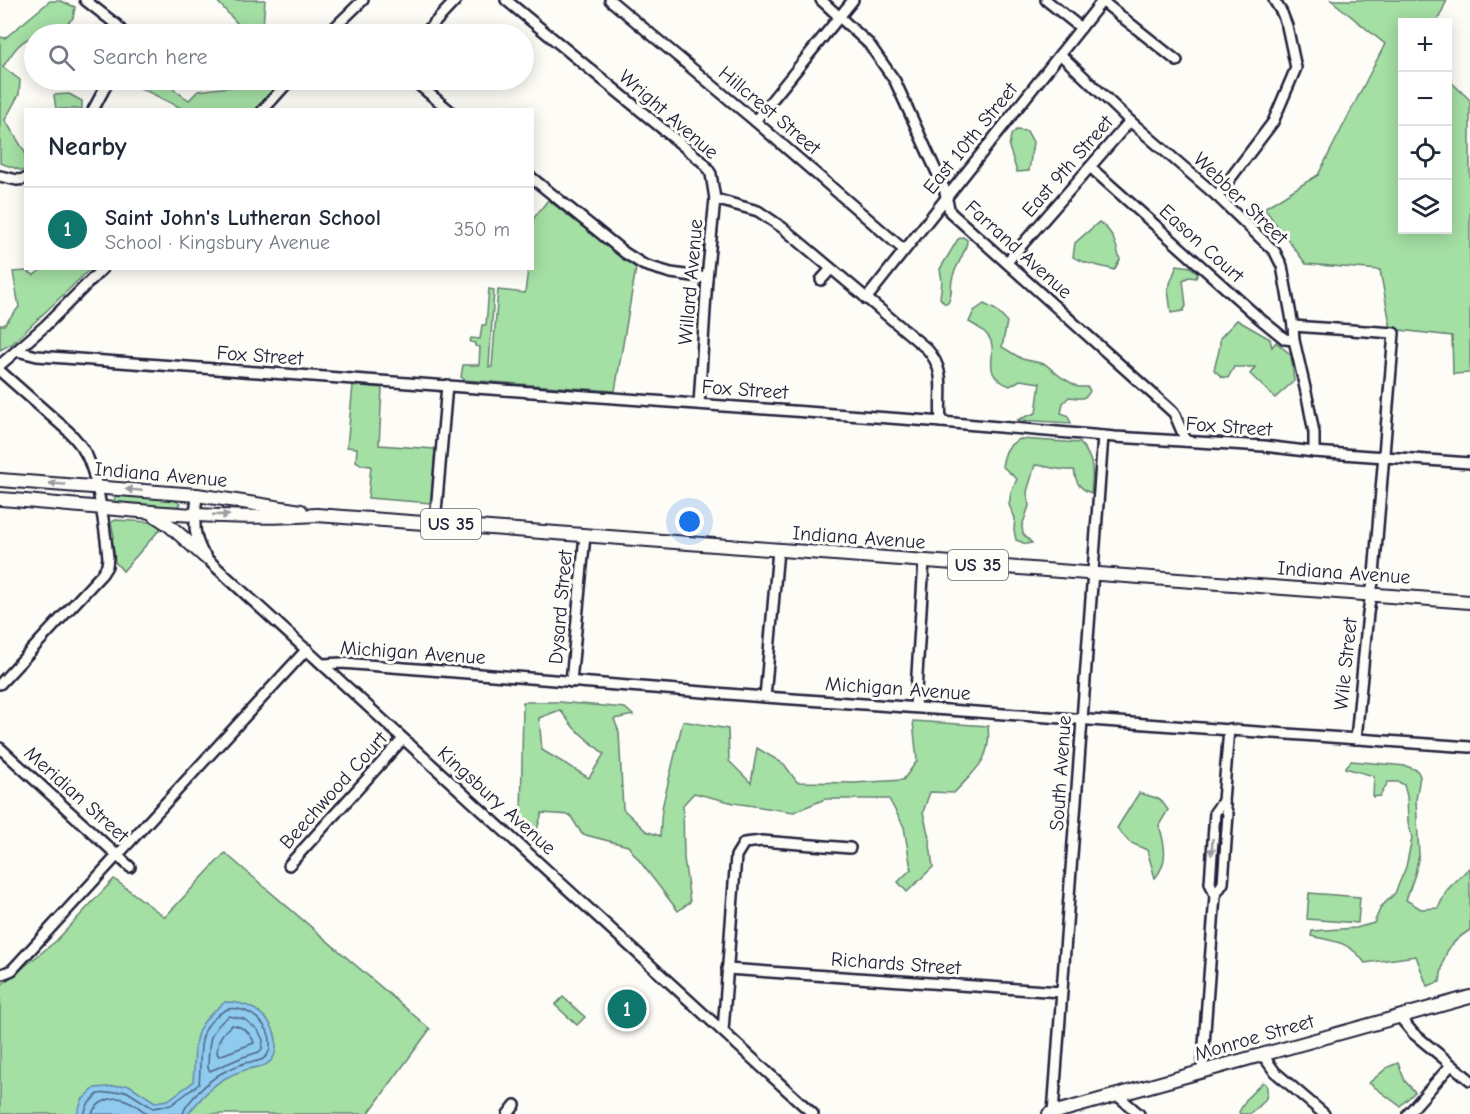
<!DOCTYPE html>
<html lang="en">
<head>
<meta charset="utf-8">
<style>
  body { margin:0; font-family:"Comic Neue",sans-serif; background:#f6f6f7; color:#1f2937 }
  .controls { position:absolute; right:18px; top:18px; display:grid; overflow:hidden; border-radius:0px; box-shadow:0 3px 15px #0003 }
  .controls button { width:54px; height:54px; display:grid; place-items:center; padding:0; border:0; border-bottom:2px solid #e0e1e3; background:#fff; color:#1f2937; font:30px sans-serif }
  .you { position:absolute; left:690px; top:522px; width:21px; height:21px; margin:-15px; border:4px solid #fff; border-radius:50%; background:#1a73e8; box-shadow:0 0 0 9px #1a73e833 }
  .badge { display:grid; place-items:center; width:39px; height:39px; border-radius:50%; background:#0f766e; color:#fff; font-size:20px; font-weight:700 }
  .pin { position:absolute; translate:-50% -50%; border:3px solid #fff; box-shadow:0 2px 6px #0006 }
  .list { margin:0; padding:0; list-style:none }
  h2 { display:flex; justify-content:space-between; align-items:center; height:78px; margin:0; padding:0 24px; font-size:26px }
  h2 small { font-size:20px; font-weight:400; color:#747a83 }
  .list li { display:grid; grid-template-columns:39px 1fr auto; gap:18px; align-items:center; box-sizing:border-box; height:84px; padding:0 24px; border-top:2px solid #e0e1e3 }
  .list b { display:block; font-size:22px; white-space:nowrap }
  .list p { margin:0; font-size:20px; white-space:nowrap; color:#747a83 }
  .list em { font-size:20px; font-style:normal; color:#747a83 }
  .icon { flex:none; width:33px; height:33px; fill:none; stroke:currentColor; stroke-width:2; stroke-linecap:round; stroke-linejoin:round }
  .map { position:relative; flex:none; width:1470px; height:1114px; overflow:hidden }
  .search { position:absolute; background:#fff; box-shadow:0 3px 15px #0003; left:24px; top:24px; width:510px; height:66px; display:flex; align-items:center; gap:15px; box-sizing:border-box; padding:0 21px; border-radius:33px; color:#747a83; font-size:22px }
  .panel { position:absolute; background:#fff; box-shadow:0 3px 15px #0003; left:24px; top:108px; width:510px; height:162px; border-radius:0px }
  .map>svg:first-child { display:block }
  .green { fill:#a4dfa4; stroke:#638070; stroke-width:1.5; fill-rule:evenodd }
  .water { fill:#8fcaef; stroke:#6387a7; stroke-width:1.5 }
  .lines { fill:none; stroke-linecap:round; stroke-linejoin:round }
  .shore { stroke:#4e6583; stroke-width:1.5 }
  .minor-casing { stroke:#22223b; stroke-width:14 }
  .major-casing { stroke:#22223b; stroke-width:16 }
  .minor { stroke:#fdfcf7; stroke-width:9 }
  .major { stroke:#fdfcf7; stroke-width:12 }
  .oneway { fill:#9a9aa2 }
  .labels { text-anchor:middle; stroke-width:6; stroke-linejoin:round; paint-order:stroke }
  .shield { fill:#fdfcf7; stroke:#646373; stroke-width:1.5 }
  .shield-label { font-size:18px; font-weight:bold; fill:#22223b }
  .street-label { font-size:20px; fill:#22223b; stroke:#fdfcf7 }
</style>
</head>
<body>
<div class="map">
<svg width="1470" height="1114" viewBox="0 0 1470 1114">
  <rect width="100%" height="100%" fill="#fdfcf7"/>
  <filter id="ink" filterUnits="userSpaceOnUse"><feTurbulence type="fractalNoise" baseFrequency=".0167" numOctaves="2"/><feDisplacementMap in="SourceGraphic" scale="12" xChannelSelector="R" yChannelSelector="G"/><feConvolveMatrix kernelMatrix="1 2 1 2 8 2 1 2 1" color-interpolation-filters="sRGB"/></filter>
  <g filter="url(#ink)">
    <g class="green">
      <polygon points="216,0 265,0 263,26 268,34 247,34"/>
      <polygon points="1331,0 1447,0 1437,22 1402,22 1402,230 1448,230 1448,79 1470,100 1470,373 1453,374 1452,336 1391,329 1380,270 1306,264 1264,208 1318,175 1385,44"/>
      <path d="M 50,1 L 61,1 L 75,7 L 73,18 L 58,32 L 34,34 L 34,37 C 20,39 11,55 3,67 L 20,80 L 19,94 L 5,120 L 25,152 L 25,170 L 23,171 L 0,163 L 0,37 L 5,38 Z"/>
      <polygon points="129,80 165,80 166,84 189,100 198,91 237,86 244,80 281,80 255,110 183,109 130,83"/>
      <polygon points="69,94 82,101 82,109 56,109 54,95"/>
      <polygon points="1016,130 1027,131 1033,142 1029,171 1017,172 1009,147 1011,135"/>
      <polygon points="548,200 636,268 615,391 465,380 461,377 463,365 479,365 480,347 475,346 475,343 470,342 471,338 480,339 482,325 486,325 489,289 494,290 489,367 492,367 498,290 525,293 528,269 532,268 533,219"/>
      <path d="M 1099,222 C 1113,231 1116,244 1120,260 L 1114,270 C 1100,265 1085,265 1073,257 L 1075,243 Z"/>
      <path d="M 963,237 L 967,240 C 968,249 956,265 953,276 C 949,287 954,290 948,303 L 944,303 L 940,298 L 942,281 L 940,269 L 958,239 Z"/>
      <polygon points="1177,265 1190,267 1198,273 1196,278 1189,277 1183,280 1186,306 1183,311 1171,313 1168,289"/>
      <polygon points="43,268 90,269 12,344 0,350 0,325 4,325 19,307 13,272 27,271 34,275"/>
      <path d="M 984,304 L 996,310 L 1007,322 L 1002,347 L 1022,359 L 1045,364 L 1061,377 L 1078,387 L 1088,387 L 1090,391 C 1085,401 1079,398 1069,397 L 1063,403 L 1061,413 L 1067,415 L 1071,423 L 1017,420 L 1036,413 L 1040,383 L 1020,380 L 1010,386 C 980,374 997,359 991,341 C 987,332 978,327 969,322 L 974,311 Z"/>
      <path d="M 1237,320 L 1270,339 L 1272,347 L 1276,342 L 1291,355 L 1294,381 L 1275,398 L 1250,374 L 1255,367 L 1234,367 L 1228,378 L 1222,377 L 1214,370 C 1216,358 1221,351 1220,338 Z"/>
      <polygon points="353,385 382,388 379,445 435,449 431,503 368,498 371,466 362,465 356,461 357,448 347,447"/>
      <path d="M 1020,439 L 1080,443 C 1095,460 1093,472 1091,493 C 1079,488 1076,483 1074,470 C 1060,471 1048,466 1035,465 L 1027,492 L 1029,506 L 1022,526 L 1023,534 L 1032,543 L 1026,544 L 1016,540 L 1014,530 L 1015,518 L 1009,505 L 1011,493 L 1017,479 L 1002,466 C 1005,452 1006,446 1020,439 Z"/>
      <polygon points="115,495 174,500 180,504 175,508 114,503"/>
      <polygon points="115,520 151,522 162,527 123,571 115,562 112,539 114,536 111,523"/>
      <path d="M 523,702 L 559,702 L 625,708 L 633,715 L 614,719 L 619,732 L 623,809 L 646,831 L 660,836 L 662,808 L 683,721 L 728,729 L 729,761 L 751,783 L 757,748 L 784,764 L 797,782 L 854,783 L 903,780 L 917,761 L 913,721 L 988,726 C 992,760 975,770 954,793 L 930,792 L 923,812 L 929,838 L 933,867 L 907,892 L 898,882 L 911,869 L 904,827 L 889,799 L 825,799 L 794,812 L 734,803 L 694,793 L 683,805 L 684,858 L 690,902 L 678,911 L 628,846 L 582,834 L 570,815 L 542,813 L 534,839 L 521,820 ZM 560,710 L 574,728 L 604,754 L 589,778 L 542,750 L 539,718 Z"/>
      <path d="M 1351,761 L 1406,766 L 1417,770 L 1420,776 L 1416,800 L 1419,855 L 1415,874 L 1406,900 L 1421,909 L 1438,908 L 1447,890 L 1470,867 L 1470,930 C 1446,945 1443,955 1440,982 L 1427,986 L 1416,956 L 1365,963 C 1349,941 1336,942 1311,936 L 1312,931 L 1356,928 L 1374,923 L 1381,907 L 1395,893 L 1406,867 L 1412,838 L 1408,822 L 1407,796 L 1404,785 L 1399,782 L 1388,782 L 1380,796 L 1373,797 L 1374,776 L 1345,768 Z"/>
      <path d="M 1139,793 L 1160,799 L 1168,810 L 1159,825 C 1165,844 1169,862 1155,878 L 1147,850 L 1129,842 L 1117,828 Z"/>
      <polygon points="1219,816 1223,816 1223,819 1217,882 1216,884"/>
      <polygon points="225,853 430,1029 368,1114 0,1114 0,986 56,941 114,879 165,917"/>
      <polygon points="1309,893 1360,897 1358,923 1307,919"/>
      <polygon points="563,997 585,1017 577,1025 555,1005"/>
      <polygon points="1398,1063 1405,1081 1415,1092 1400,1106 1369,1083 1388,1067"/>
      <path d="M 1263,1082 L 1266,1084 C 1271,1099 1261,1105 1250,1114 L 1240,1114 L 1239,1112 L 1247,1098 Z"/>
    </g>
    <path class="water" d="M 225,1002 C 243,1002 258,1008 269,1022 C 277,1033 281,1055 267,1064 C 263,1067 255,1067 249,1069 C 241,1071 231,1075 224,1079 C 210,1087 198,1102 188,1114 L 77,1114 L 82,1100 L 95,1088 L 129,1085 L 155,1102 L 168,1100 L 193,1082 C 197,1040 188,1030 225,1002 Z"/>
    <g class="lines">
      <g class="shore">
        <path d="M 229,1016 L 244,1019 L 258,1030 L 263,1040 L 262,1049 L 259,1052 L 243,1057 L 210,1071 L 208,1068 C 209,1043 207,1032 229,1016 Z"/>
        <path d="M 232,1025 C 242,1026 251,1033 254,1043 L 219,1056 L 217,1053 C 218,1040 221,1033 232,1025 Z"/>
        <path d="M 84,1114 L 88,1104 L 98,1094 L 126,1091 L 153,1108 L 171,1105 L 199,1084 C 202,1060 195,1032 217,1016 C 224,1010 229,1007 238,1009 C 250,1011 260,1019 267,1030 C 271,1038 273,1053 263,1059 C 258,1062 251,1062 245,1063 C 237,1066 227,1070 220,1074 C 210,1080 185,1103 183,1114"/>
        <path d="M 92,1114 C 96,1101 116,1094 128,1101 C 135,1104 142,1110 148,1114"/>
      </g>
      <g class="minor-casing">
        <g id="minor">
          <polyline points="85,0 117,25 124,34"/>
          <path d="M 506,0 L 704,163 L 711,174 L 715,199 L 758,211 L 783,228 L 927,349 C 948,373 938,393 941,422"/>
          <polyline points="610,0 755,121 904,250"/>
          <polyline points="821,0 869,44 895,81 944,188 950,212 1174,413 1186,441"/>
          <polyline points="1046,0 1081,28"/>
          <polyline points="1102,1 1177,61"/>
          <polyline points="328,34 363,0"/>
          <polyline points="424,34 456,0"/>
          <polyline points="1060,54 1130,121 1217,196 1275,252 1282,266 1293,326 1294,340 1308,401 1314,433 1314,452"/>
          <polyline points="413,80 449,110"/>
          <polyline points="93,110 109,80"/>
          <polyline points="263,110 290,80"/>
          <polyline points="755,121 853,0"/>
          <polyline points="1090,167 1258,317 1285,339 1294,340"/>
          <polyline points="0,176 17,180 26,179"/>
          <polyline points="532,178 625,253 644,265 671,273 707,278"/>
          <polyline points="1217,196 1273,122 1296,68 1287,26 1282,13 1274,0"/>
          <polyline points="1007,262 1130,121"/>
          <polyline points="821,280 830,270"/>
          <polyline points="866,299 1103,0"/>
          <polyline points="1293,326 1394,333 1374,575 1368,613 1356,739"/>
          <polyline points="17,351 37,356 930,421 1115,437 1264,446 1314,452 1470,463"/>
          <polyline points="0,365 45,326 103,268"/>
          <path d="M 0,371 L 68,431 C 75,438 81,445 86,454 C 98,478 105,529 108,557 L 107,566 L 102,574 L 0,684"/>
          <polyline points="699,404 707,278 715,199"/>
          <path d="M 197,495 C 195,521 191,533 205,557 L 813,1114"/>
          <polyline points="435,523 447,385"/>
          <polyline points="323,664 342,663 765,697 1470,747"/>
          <polyline points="571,682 585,535"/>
          <polyline points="765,697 778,550"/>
          <polyline points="915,707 924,561"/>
          <polyline points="0,748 130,867"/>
          <polyline points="289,865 403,739"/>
          <polyline points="1215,895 1223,883 1228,814 1223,801 1229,729"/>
          <polyline points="727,969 1061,992"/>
          <polyline points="0,975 12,970 307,649"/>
          <polyline points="1399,1016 1413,1033 1470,1080"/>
          <polyline points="723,1031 736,856 744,843 762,841 850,848"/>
          <polyline points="1262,1054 1275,1072 1324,1114"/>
          <polyline points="1202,1072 1215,895 1210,883 1215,812 1223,801"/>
          <polyline points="1117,1095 1139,1114"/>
          <polyline points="1053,1113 1103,436"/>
          <polyline points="508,1114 515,1105"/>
          <polyline points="1408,1114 1451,1065"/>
        </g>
      </g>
      <g class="major-casing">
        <g id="major">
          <polyline points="0,480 197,495 301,511"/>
          <path d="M 0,499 C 105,507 212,522 317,515 L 1470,602"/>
          <polyline points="150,512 169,525 205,557"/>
          <polyline points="1049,1114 1470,997"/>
        </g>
      </g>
      <use href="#minor" class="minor"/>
      <use href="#major" class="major"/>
    </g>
    <defs><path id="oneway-solid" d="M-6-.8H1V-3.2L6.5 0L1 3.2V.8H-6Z" transform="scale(1.5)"/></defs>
    <g class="oneway">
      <use href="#oneway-solid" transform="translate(57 484) rotate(-176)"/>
      <use href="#oneway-solid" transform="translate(134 490) rotate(-175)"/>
      <use href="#oneway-solid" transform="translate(221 515) rotate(2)"/>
      <use href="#oneway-solid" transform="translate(1212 847) rotate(94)"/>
    </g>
  </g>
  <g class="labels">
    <g class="shield">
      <rect x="421" y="509" width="60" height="30" rx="4.5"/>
      <rect x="948" y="550" width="60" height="30" rx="4.5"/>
    </g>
    <g class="shield-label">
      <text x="451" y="530">US 35</text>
      <text x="978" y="571">US 35</text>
    </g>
    <g class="street-label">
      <text transform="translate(770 110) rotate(40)" y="7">Hillcrest Street</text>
      <text transform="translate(669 114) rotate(41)" y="7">Wright Avenue</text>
      <text transform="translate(970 138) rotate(-51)" y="7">East 10th Street</text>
      <text transform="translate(1067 166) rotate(-49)" y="7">East 9th Street</text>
      <text transform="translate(1241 198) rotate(44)" y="7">Webber Street</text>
      <text transform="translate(1202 243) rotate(42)" y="7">Eason Court</text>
      <text transform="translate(1019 249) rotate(42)" y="7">Farrand Avenue</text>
      <text transform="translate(690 282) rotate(-85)" y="7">Willard Avenue</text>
      <text transform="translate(260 355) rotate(4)" y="7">Fox Street</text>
      <text transform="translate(745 389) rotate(4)" y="7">Fox Street</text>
      <text transform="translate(1229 426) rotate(4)" y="7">Fox Street</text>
      <text transform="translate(161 474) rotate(5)" y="7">Indiana Avenue</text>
      <text transform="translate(859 537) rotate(4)" y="7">Indiana Avenue</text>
      <text transform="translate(1344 572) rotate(4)" y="7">Indiana Avenue</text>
      <text transform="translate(560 607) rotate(-85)" y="7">Dysard Street</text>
      <text transform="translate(413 652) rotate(4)" y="7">Michigan Avenue</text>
      <text transform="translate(1345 664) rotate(-84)" y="7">Wile Street</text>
      <text transform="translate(898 688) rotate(4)" y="7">Michigan Avenue</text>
      <text transform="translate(1060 773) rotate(-86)" y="7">South Avenue</text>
      <text transform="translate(333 790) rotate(-48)" y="7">Beechwood Court</text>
      <text transform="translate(77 794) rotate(42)" y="7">Meridian Street</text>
      <text transform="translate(497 800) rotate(42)" y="7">Kingsbury Avenue</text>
      <text transform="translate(896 963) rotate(4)" y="7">Richards Street</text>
      <text transform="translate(1254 1037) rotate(-16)" y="7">Monroe Street</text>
    </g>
  </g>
</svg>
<div class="controls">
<button>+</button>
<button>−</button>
<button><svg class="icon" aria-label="locate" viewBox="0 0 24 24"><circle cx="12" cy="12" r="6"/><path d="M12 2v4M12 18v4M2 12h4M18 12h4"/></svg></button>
<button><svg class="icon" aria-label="layers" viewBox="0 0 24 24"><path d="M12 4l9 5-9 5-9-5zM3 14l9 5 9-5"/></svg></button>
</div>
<div class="you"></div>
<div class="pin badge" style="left:627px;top:1009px">1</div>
<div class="search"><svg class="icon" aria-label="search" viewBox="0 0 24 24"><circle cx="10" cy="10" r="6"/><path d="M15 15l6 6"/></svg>Search here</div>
<section class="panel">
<h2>Nearby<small></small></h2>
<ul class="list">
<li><span class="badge">1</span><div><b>Saint John's Lutheran School</b><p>School · Kingsbury Avenue</p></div><em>350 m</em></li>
</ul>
</section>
</div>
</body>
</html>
